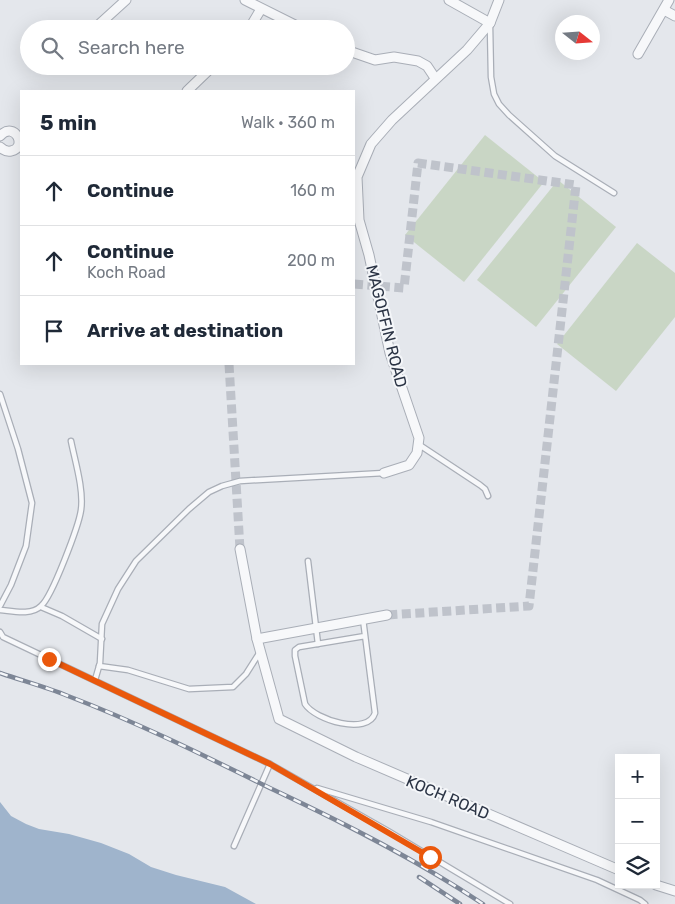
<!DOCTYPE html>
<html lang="en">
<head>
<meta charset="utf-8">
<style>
  body { margin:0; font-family:Rubik,sans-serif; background:#f2f2f3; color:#1f2937 }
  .controls { position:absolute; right:15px; bottom:15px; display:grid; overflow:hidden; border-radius:0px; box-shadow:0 5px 20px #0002 }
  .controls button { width:45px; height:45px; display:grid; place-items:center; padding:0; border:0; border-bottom:1px solid #e0e1e3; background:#fff; color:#1f2937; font:25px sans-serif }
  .compass { position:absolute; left:555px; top:15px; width:45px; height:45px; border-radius:50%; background:#fff; box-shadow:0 5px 20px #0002; rotate:107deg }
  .stop { position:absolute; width:15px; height:15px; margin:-11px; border:4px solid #ea580c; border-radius:50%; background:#fff }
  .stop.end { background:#ea580c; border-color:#fff; box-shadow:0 1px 5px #0008 }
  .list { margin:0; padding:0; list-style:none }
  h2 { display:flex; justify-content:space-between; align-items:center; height:65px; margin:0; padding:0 20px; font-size:21px }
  h2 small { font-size:16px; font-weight:400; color:#747a83 }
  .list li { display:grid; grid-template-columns:32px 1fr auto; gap:15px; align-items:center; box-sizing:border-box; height:70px; padding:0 20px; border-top:1px solid #e0e1e3 }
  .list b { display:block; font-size:19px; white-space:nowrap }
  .list p { margin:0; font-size:16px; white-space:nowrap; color:#747a83 }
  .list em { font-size:16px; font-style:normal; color:#747a83 }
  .icon { flex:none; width:28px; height:28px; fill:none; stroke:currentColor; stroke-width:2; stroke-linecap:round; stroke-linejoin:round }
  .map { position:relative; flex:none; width:675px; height:904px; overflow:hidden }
  .search { position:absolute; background:#fff; box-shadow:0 5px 20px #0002; left:20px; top:20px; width:335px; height:55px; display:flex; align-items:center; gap:12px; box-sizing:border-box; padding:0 18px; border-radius:28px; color:#747a83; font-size:19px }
  .panel { position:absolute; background:#fff; box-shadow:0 5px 20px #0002; left:20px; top:90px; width:335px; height:275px; border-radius:0px }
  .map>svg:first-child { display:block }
  .green { fill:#c9d6c5 }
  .water { fill:#9fb4cc }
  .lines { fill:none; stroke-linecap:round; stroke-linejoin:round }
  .minor-tunnel { stroke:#bfc3cb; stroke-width:9; stroke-dasharray:9 4.5; stroke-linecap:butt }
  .service-casing { stroke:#a9aeb7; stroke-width:7 }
  .minor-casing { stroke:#a9aeb7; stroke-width:11 }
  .service { stroke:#f7f8fa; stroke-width:4.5 }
  .minor { stroke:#f7f8fa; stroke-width:9 }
  .rail-casing { stroke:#7d8696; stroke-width:4.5 }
  .rail { stroke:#f4f6f9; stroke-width:2.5; stroke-dasharray:8; stroke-linecap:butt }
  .route { stroke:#ea580c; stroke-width:6 }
  .labels { text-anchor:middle; stroke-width:4; stroke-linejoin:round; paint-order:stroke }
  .street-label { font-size:16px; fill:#2b3445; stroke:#f4f6f9 }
</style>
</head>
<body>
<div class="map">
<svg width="675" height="904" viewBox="0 0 675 904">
  <rect width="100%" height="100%" fill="#e4e7ec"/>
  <g class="green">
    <polygon points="485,135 544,182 464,282 405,235"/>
    <polygon points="558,180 616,227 536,327 477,280"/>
    <polygon points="637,243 675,273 675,317 616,391 557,344"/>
  </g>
  <polygon class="water" points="0,802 11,816 26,824 39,829 69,834 101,843 129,854 151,867 176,875 225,887 256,904 0,904"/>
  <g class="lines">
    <g class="minor-tunnel">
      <polyline points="354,284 404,288 418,163 576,185 529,606 387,615"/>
      <polyline points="229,364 240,549"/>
    </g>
    <g class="service-casing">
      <g id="service">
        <polyline points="490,26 491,77 494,94 499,104 509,115 555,156 614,193"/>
        <polyline points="0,394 18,449 32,503 26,546 11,585 0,606"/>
        <polyline points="418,444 480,485 485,489 488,496"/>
        <polyline points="308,561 318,644"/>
        <polyline points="41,607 62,616 102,639"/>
        <path d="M 0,610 C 12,611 31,616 41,606 C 52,597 79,525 81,510 C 84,490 75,461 71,441"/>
        <path d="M 363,619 L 375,713 C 368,736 315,720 305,704 L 295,656 L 295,650 L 299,647 L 365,636"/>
        <polyline points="0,632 3,637 270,764"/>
        <polyline points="99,666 128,670 189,689 233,687 246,674 260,652"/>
        <polyline points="95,680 100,663 102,624 118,589 136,561 189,509 209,492 222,486 240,481 384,473"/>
        <polyline points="317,788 431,822 597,880 640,900 645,904"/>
        <polyline points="234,846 270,764 388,831 510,904"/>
      </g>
    </g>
    <g class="minor-casing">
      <g id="minor">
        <polyline points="245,0 303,29"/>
        <polyline points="449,0 490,23"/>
        <polyline points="664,10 675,16"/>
        <polyline points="77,29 82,27 90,29"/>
        <polyline points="94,29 126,0"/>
        <polyline points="249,29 261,9"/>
        <polyline points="346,50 375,60 394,57 418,61 427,66 435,78"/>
        <polyline points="638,54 669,0"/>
        <polyline points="187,91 213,66"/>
        <path d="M 0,136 C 15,120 28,148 11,151 C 6,152 3,150 0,147"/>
        <polyline points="384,473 409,465 417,453 419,438 390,353 369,255 359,220 357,177 371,144 392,120 467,50 490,23 499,0"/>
        <polyline points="240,549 257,639 279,719 356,757 619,870"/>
        <polyline points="257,639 387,615"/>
        <polyline points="656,885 675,891"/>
      </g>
    </g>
    <use href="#service" class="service"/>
    <use href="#minor" class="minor"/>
    <g class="rail-casing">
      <g id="rail">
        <path d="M 0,673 C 23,681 46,687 68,696 C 139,723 207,757 274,790 C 346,824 417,860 483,904"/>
        <polyline points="419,877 460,904"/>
      </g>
    </g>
    <use href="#rail" class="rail"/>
  </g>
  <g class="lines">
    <polyline class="route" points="49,659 270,764 430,857"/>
  </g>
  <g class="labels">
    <g class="street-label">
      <text transform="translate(387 326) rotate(76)" y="6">MAGOFFIN ROAD</text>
      <text transform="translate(448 797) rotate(23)" y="6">KOCH ROAD</text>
    </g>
  </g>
</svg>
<div class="controls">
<button>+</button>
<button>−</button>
<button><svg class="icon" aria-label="layers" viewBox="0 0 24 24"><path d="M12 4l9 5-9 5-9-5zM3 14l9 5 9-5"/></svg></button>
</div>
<svg class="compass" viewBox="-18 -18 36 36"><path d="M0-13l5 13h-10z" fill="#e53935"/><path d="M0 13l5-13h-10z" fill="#747a83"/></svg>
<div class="stop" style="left:430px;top:857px"></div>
<div class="stop end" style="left:49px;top:659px"></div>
<div class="search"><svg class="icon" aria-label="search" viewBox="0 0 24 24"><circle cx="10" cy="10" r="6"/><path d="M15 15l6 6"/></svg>Search here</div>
<section class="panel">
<h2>5 min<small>Walk · 360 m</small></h2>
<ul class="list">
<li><svg class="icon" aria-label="ahead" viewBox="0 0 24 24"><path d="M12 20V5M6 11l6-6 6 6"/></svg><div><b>Continue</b></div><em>160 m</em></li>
<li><svg class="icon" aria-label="ahead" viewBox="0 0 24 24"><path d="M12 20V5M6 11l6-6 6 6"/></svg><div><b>Continue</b><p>Koch Road</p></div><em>200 m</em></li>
<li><svg class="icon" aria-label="arrive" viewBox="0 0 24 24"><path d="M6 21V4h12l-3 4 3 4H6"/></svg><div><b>Arrive at destination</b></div></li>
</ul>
</section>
</div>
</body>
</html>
